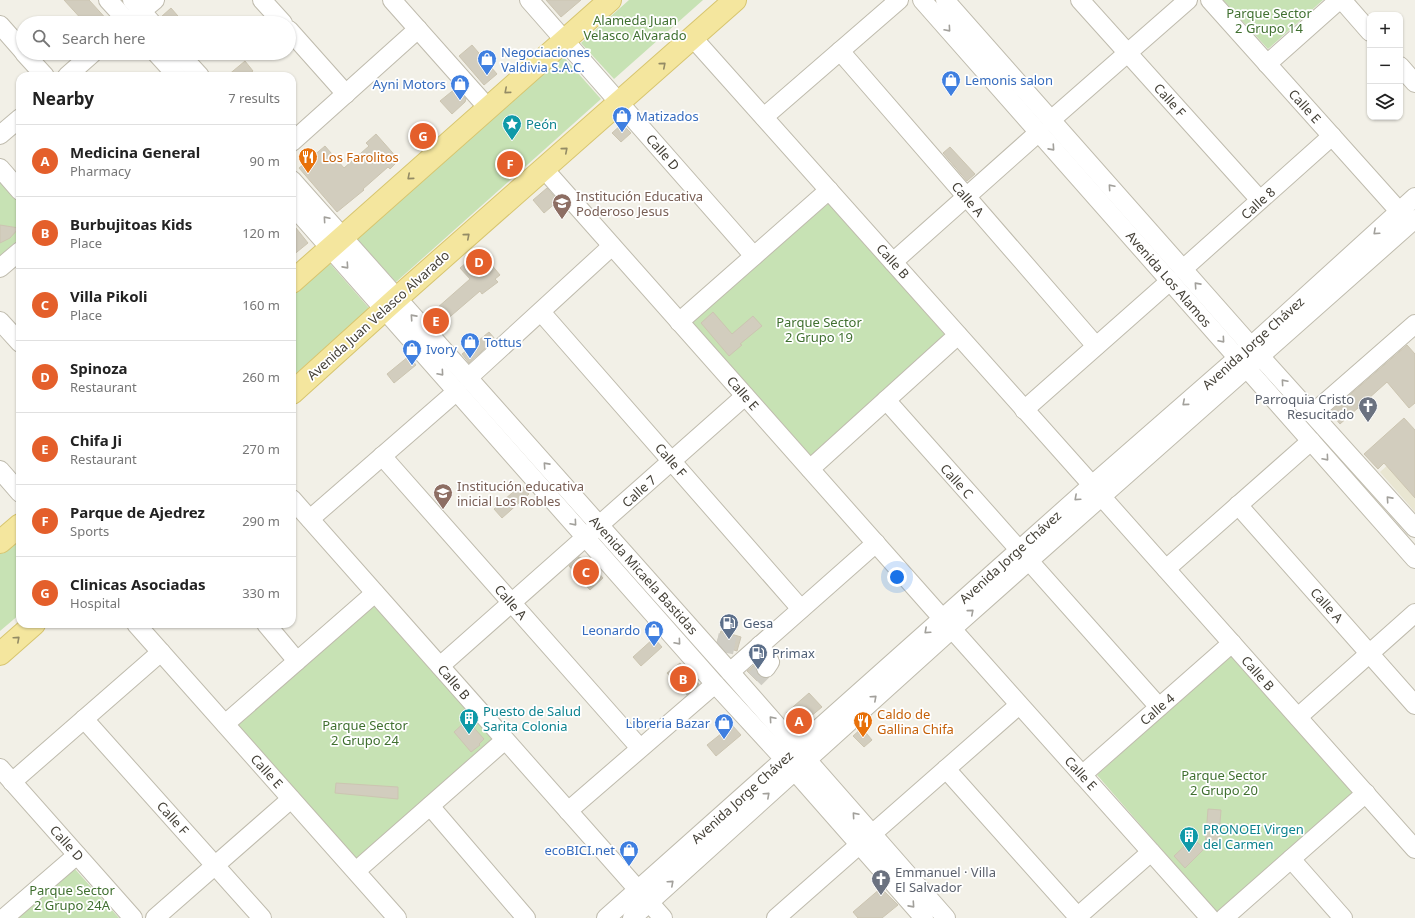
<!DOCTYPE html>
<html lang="en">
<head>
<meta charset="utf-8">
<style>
  body { margin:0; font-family:"Noto Sans",sans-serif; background:#f2f2f2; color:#222 }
  .controls { position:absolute; right:12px; top:12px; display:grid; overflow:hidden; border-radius:8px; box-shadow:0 1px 3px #0004 }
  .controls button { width:36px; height:36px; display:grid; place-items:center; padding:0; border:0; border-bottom:1px solid #e0e0e0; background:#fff; color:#222; font:20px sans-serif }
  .you { position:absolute; left:897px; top:577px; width:14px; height:14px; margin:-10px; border:3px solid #fff; border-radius:50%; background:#1a73e8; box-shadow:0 0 0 6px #1a73e833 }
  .badge { display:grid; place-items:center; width:26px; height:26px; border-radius:50%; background:#e45f2b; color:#fff; font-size:13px; font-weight:700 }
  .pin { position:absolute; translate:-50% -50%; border:2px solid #fff; box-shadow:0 1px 4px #0006 }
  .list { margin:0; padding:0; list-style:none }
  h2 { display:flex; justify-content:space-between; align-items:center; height:52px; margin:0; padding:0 16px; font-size:17px }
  h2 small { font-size:13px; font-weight:400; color:#767676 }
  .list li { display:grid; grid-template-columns:26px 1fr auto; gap:12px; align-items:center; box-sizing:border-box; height:72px; padding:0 16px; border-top:1px solid #e0e0e0 }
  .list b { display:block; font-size:15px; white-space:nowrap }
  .list p { margin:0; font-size:13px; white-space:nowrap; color:#767676 }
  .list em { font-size:13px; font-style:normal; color:#767676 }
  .icon { flex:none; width:22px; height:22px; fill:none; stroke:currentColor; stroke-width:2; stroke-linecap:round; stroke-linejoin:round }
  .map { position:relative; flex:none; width:1415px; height:918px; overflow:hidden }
  .search { position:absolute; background:#fff; box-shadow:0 1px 3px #0004; left:16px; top:16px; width:280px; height:44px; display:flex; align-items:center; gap:10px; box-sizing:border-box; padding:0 14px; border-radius:22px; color:#767676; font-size:15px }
  .panel { position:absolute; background:#fff; box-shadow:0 1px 3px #0004; left:16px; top:72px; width:280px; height:556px; border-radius:12px }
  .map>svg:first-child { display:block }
  .education { fill:#e9e6d2 }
  .green { fill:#c7e2b4 }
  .building { fill:#d2cdbe; stroke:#ccc5b1 }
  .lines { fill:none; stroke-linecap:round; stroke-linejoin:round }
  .minor-tunnel { stroke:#cfcdc4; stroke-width:18; stroke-dasharray:18 9; stroke-linecap:butt }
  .minor-casing { stroke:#bfbbad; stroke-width:20 }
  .major-casing { stroke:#d7c56f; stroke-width:24 }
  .minor { stroke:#fff; stroke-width:18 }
  .major { stroke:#f4e69e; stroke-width:22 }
  .oneway { stroke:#a2a09b }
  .oneway2 { stroke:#938b65 }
  .labels { text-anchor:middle; stroke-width:3.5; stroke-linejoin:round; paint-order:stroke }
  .park-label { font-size:13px; fill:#407030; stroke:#fff }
  .shop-label { font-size:13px; fill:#366cbe; stroke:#fff; text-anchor:start }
  .street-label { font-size:13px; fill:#444037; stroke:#fff }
  .culture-label { font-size:13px; fill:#0d838f; stroke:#fff; text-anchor:start }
  .food-label { font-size:13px; fill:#c56008; stroke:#fff; text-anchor:start }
  .education-label { font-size:13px; fill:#785e54; stroke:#fff; text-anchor:start }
  .worship-label { font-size:13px; fill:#5b616d; stroke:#fff; text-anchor:end }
  .service-label { font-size:13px; fill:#4e5e75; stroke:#fff; text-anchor:start }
</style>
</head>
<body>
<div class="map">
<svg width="1415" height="918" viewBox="0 0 1415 918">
  <rect width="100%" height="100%" fill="#f2f0e7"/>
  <polygon class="education" points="1415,441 1415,512 1380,472"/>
  <g class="green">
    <polygon points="629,0 703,0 614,79 581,43"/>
    <polygon points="1223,0 1323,0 1268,49"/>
    <polygon points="561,54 601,99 396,282 355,237"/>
    <polygon points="0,181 20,204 20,238 0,256"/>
    <polygon points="829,203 946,336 812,457 691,321"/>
    <polygon points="327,260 369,308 292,377 292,291"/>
    <polygon points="20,535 20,614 0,631 0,552"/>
    <polygon points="373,603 494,740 356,863 237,724"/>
    <polygon points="1230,655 1357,792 1217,913 1097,775"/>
    <polygon points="74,868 119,918 17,918"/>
  </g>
  <g class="building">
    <polygon points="64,0 89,0 110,23 85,23"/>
    <polygon points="546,0 581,0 561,17"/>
    <polygon points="171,8 184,23 166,23 161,17"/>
    <polygon points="472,45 497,74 484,85 459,56"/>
    <polygon points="245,61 253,71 247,76 227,76"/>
    <polygon points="456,88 466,99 465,102 452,114 440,101"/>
    <polygon points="420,122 431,134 422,142 411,130"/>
    <polygon points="622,124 631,133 621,142 612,133"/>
    <polygon points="376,134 399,160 390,169 388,167 363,189 364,190 337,212 299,168 325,146 344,168 369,146 366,143"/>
    <polygon points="950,147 975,174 967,181 943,153"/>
    <polygon points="547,188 558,201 544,213 533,200"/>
    <polygon points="292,223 308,243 292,256"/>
    <polygon points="0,225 19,228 10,238 0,243"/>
    <polygon points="480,251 500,275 495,279 498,282 482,294 480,291 438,327 428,316 470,279 460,268"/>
    <polygon points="713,312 732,334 753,316 762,326 740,344 742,345 729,356 701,323"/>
    <polygon points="489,332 495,339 469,363 462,354"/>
    <polygon points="1407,345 1415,354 1415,403 1409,408 1387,382 1340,424 1330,412"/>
    <polygon points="409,356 416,365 394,383 387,374"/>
    <polygon points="1404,418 1415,430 1415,498 1384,463 1378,469 1364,454"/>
    <polygon points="521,485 529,494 502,518 494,509"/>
    <polygon points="579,557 589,562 603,578 590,590 569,566"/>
    <polygon points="721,631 741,637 737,651 721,646 717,642"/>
    <polygon points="654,638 662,647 641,666 633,657"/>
    <polygon points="758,662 756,667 756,672 761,677 757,681 747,671"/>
    <polygon points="680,663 699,684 687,695 667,673"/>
    <polygon points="809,693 822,707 798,727 786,713"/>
    <polygon points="467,720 484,739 479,744 480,745 471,752 454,732"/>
    <polygon points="732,725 741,735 716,756 707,745"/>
    <polygon points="862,728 872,740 864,747 853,736"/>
    <polygon points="336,783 398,787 398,799 335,793"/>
    <polygon points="1208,809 1221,810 1218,849 1205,848"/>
    <polygon points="1193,838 1204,849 1185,868 1174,856"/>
    <polygon points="881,888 898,905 882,918 858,918 853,912"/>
  </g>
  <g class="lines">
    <g class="minor-tunnel">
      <polyline points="717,642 738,646"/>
      <polyline points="755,679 766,668"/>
    </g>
    <g class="minor-casing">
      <g id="minor">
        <polyline points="108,0 129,23"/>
        <polyline points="132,0 152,23"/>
        <polyline points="262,0 283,23"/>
        <polyline points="392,0 488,108"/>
        <polyline points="529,0 754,256"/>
        <polyline points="922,0 1415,559"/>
        <polyline points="945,0 1251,346 1415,528"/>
        <polyline points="1080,0 1260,200"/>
        <polyline points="1210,0 1399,211"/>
        <polyline points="1342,0 1370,32"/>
        <polyline points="127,23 155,0"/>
        <polyline points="0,25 23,51"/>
        <polyline points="289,30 346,94"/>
        <polyline points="693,38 1092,485"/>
        <polyline points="840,51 1096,346"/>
        <polyline points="24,53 45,76"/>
        <polyline points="156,53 177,76"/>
        <polyline points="179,53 200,76"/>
        <polyline points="1267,64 1339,0"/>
        <polyline points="1400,66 1415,83"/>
        <polyline points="67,76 93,53"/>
        <polyline points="764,117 899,0"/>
        <polyline points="1051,120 1188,0"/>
        <polyline points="0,135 20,118"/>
        <polyline points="292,142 418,29"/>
        <polyline points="0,168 20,191"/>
        <polyline points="544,169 942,618"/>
        <polyline points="292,180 730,672 946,918"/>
        <polyline points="292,205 715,684 784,759 924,918"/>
        <polyline points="893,262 1039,132"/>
        <polyline points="0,268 20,251"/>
        <polyline points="1183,269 1332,136"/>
        <polyline points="541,312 801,609"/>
        <polyline points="0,321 20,343"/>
        <polyline points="679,322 829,190"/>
        <polyline points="468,378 612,246"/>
        <polyline points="886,400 1159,707"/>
        <polyline points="1024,410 1170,281"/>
        <polyline points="1312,414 1415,324"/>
        <polyline points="382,456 640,748"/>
        <polyline points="810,469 958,335"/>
        <polyline points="0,470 20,493"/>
        <polyline points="1101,496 1415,849"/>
        <polyline points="292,499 663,918"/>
        <polyline points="1238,505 1415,705"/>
        <polyline points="310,519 457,391"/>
        <polyline points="1166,569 1311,441"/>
        <polyline points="136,624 397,918"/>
        <polyline points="266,624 297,661"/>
        <polyline points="952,629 1210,918"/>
        <polyline points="760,645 770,662 766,668"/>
        <polyline points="440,666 745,396"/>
        <polyline points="730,672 876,543"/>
        <polyline points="1298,717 1415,613"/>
        <polyline points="84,719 262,918"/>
        <polyline points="225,724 375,593"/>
        <polyline points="0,768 133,918"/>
        <polyline points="946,769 1079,918"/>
        <polyline points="1082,775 1232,643"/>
        <polyline points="12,782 161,652"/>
        <polyline points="430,806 526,918"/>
        <polyline points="568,811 715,684"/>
        <polyline points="872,834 1019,705"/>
        <polyline points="1291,859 1343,918"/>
        <polyline points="356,871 505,740"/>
        <polyline points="4,918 77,855"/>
        <polyline points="155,918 291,799"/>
        <polyline points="606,918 1092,485 1251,346 1415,197"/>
        <polyline points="632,918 952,629 1415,219"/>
        <polyline points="776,918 859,845"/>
        <polyline points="1076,918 1151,852"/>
        <polyline points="1224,918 1366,793"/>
      </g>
    </g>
    <g class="major-casing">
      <g id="major">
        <polyline points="292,282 610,0"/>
        <polyline points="292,393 396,299 735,0"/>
        <polyline points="0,542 20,525"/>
        <polyline points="0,654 34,624"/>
      </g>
    </g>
    <use href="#minor" class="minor"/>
    <use href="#major" class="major"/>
  </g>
  <defs><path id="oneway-chevron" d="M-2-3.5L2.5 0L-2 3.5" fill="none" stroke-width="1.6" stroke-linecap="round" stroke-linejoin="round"/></defs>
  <g class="oneway">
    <use href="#oneway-chevron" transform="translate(948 29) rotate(49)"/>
    <use href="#oneway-chevron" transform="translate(1052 148) rotate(48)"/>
    <use href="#oneway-chevron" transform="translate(1111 187) rotate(-131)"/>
    <use href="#oneway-chevron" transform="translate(326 219) rotate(-131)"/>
    <use href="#oneway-chevron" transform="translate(1376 232) rotate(138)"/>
    <use href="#oneway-chevron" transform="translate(346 266) rotate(48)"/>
    <use href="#oneway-chevron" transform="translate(1197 285) rotate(-132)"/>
    <use href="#oneway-chevron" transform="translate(413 317) rotate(-132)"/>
    <use href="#oneway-chevron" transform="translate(1222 340) rotate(49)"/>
    <use href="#oneway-chevron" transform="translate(441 373) rotate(49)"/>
    <use href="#oneway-chevron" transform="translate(1284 382) rotate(-131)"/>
    <use href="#oneway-chevron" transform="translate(1185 403) rotate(139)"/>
    <use href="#oneway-chevron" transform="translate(1326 458) rotate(49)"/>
    <use href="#oneway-chevron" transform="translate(546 465) rotate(-132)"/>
    <use href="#oneway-chevron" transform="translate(1077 498) rotate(138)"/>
    <use href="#oneway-chevron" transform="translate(1389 499) rotate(-132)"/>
    <use href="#oneway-chevron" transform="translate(574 523) rotate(49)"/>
    <use href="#oneway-chevron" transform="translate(971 612) rotate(-41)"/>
    <use href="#oneway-chevron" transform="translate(927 631) rotate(138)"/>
    <use href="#oneway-chevron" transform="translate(678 642) rotate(49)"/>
    <use href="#oneway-chevron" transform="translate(874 698) rotate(-42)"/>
    <use href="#oneway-chevron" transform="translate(772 719) rotate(-131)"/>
    <use href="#oneway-chevron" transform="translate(767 795) rotate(-42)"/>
    <use href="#oneway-chevron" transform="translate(855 815) rotate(-131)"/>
    <use href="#oneway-chevron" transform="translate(671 883) rotate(-42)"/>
    <use href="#oneway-chevron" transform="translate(912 905) rotate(48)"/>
  </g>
  <g class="oneway2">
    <use href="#oneway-chevron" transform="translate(663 65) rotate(-41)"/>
    <use href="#oneway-chevron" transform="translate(507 91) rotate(139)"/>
    <use href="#oneway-chevron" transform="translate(565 150) rotate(-41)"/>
    <use href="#oneway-chevron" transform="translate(410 177) rotate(139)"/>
    <use href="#oneway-chevron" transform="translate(467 236) rotate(-41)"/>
    <use href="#oneway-chevron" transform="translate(17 639) rotate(-42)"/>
  </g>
  <defs>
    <g id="shop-pin" transform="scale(1)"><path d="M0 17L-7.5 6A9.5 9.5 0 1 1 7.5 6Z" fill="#3f7fe0" stroke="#fff"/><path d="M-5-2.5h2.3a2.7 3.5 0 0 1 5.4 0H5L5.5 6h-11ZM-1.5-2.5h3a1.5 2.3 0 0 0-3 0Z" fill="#fff"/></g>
    <g id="sight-pin" transform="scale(1)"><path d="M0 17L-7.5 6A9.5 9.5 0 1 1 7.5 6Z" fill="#0f9aa8" stroke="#fff"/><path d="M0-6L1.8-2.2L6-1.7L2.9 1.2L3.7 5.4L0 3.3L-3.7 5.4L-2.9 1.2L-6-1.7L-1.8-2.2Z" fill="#fff"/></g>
    <g id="restaurant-pin" transform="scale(1)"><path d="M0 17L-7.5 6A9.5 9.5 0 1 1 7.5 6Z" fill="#e8710a" stroke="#fff"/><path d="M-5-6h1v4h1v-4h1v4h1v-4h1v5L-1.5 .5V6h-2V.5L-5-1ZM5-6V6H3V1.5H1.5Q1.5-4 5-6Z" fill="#fff"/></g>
    <g id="school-pin" transform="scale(1)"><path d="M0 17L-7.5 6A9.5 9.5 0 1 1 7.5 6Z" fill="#8d6e63" stroke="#fff"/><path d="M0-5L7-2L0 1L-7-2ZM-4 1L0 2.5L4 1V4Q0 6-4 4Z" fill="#fff"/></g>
    <g id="church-pin" transform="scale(1)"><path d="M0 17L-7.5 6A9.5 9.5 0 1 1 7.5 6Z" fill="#6b7280" stroke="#fff"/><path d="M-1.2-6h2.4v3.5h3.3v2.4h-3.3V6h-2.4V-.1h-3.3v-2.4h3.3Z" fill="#fff"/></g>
    <g id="fuel-pin" transform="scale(1)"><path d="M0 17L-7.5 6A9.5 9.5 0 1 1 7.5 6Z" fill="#5c6f8a" stroke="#fff"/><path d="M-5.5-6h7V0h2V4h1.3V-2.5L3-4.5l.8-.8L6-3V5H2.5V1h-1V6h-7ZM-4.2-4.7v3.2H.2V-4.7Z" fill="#fff"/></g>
    <g id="building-pin" transform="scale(1)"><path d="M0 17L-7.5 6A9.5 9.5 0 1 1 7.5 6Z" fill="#0f9aa8" stroke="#fff"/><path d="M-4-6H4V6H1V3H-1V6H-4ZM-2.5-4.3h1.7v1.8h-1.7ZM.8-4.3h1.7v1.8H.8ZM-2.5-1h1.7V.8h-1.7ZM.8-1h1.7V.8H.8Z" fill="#fff"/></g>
  </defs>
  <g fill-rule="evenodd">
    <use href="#shop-pin" x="487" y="59"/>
    <use href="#shop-pin" x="951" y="80"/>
    <use href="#shop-pin" x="460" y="84"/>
    <use href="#shop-pin" x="622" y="116"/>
    <use href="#sight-pin" x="512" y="124"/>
    <use href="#restaurant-pin" x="308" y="157"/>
    <use href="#school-pin" x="562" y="203"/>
    <use href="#shop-pin" x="470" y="342"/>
    <use href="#shop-pin" x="412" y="349"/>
    <use href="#church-pin" x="1368" y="406"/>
    <use href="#school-pin" x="443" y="493"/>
    <use href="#fuel-pin" x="729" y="623"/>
    <use href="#shop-pin" x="654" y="630"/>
    <use href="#fuel-pin" x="758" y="653"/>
    <use href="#building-pin" x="469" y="718"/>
    <use href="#restaurant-pin" x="863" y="721"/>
    <use href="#shop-pin" x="724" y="723"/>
    <use href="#building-pin" x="1189" y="836"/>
    <use href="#shop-pin" x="629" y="850"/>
    <use href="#church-pin" x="881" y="879"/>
  </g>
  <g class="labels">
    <g class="park-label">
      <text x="1269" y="18">Parque Sector<tspan x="1269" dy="15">2 Grupo 14</tspan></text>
      <text x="635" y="25">Alameda Juan<tspan x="635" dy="15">Velasco Alvarado</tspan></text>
      <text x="819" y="327">Parque Sector<tspan x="819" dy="15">2 Grupo 19</tspan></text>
      <text x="365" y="730">Parque Sector<tspan x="365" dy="15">2 Grupo 24</tspan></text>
      <text x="1224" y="780">Parque Sector<tspan x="1224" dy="15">2 Grupo 20</tspan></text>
      <text x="72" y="895">Parque Sector<tspan x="72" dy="15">2 Grupo 24A</tspan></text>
    </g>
    <g class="shop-label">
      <text x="501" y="57">Negociaciones<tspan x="501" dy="15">Valdivia S.A.C.</tspan></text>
      <text x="965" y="85">Lemonis salon</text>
      <text x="446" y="89" text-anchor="end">Ayni Motors</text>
      <text x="636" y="121">Matizados</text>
      <text x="484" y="347">Tottus</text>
      <text x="426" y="354">Ivory</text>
      <text x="640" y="635" text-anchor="end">Leonardo</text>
      <text x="710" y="728" text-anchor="end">Libreria Bazar</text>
      <text x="615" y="855" text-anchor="end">ecoBICI.net</text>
    </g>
    <g class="street-label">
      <text transform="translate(1170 100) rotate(48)" y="5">Calle F</text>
      <text transform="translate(1305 106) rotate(48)" y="5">Calle E</text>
      <text transform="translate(663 152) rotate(49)" y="5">Calle D</text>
      <text transform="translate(968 199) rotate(49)" y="5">Calle A</text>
      <text transform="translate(1258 203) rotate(-42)" y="5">Calle 8</text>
      <text transform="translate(893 261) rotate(48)" y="5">Calle B</text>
      <text transform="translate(1169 279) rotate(49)" y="5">Avenida Los Alamos</text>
      <text transform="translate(378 315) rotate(-42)" y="5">Avenida Juan Velasco Alvarado</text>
      <text transform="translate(1253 343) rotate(-42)" y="5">Avenida Jorge Chávez</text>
      <text transform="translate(743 393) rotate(49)" y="5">Calle E</text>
      <text transform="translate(671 460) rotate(49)" y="5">Calle F</text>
      <text transform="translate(957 481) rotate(48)" y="5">Calle C</text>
      <text transform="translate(639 491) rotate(-42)" y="5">Calle 7</text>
      <text transform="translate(1010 557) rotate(-42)" y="5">Avenida Jorge Chávez</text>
      <text transform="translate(644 575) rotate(48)" y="5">Avenida Micaela Bastidas</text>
      <text transform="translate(511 602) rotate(49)" y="5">Calle A</text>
      <text transform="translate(1327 605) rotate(48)" y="5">Calle A</text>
      <text transform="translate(1258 673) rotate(48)" y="5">Calle B</text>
      <text transform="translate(454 682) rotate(49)" y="5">Calle B</text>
      <text transform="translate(1157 709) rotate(-41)" y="5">Calle 4</text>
      <text transform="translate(267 771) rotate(48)" y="5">Calle E</text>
      <text transform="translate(1081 773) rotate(48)" y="5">Calle E</text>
      <text transform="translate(742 797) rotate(-42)" y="5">Avenida Jorge Chávez</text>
      <text transform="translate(173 818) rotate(48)" y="5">Calle F</text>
      <text transform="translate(67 843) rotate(48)" y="5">Calle D</text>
    </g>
    <g class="culture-label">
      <text x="526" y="129">Peón</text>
      <text x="483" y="716">Puesto de Salud<tspan x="483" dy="15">Sarita Colonia</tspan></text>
      <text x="1203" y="834">PRONOEI Virgen<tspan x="1203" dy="15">del Carmen</tspan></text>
    </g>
    <g class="food-label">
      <text x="322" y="162">Los Farolitos</text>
      <text x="877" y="719">Caldo de<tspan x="877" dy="15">Gallina Chifa</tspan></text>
    </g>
    <g class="education-label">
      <text x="576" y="201">Institución Educativa<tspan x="576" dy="15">Poderoso Jesus</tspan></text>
      <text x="457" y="491">Institución educativa<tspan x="457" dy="15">inicial Los Robles</tspan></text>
    </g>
    <g class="worship-label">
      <text x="1354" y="404">Parroquia Cristo<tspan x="1354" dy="15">Resucitado</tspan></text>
      <text x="895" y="877" text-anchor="start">Emmanuel · Villa<tspan x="895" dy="15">El Salvador</tspan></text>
    </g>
    <g class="service-label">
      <text x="743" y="628">Gesa</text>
      <text x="772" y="658">Primax</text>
    </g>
  </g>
</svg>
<div class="controls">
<button>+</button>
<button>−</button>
<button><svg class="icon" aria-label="layers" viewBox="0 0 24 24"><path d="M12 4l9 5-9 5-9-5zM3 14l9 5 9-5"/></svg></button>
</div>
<div class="you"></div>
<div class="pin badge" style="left:799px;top:721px">A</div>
<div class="pin badge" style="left:683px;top:679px">B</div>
<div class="pin badge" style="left:586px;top:572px">C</div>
<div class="pin badge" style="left:479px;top:262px">D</div>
<div class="pin badge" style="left:436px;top:321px">E</div>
<div class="pin badge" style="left:510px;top:164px">F</div>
<div class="pin badge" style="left:423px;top:136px">G</div>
<div class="search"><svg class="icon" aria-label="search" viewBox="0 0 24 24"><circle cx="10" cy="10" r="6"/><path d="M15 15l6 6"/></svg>Search here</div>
<section class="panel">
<h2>Nearby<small>7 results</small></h2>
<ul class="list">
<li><span class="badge">A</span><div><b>Medicina General</b><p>Pharmacy</p></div><em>90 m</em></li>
<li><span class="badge">B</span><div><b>Burbujitoas Kids</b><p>Place</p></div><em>120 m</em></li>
<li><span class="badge">C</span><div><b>Villa Pikoli</b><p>Place</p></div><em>160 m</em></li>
<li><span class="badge">D</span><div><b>Spinoza</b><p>Restaurant</p></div><em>260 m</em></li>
<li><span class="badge">E</span><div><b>Chifa Ji</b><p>Restaurant</p></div><em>270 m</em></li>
<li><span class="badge">F</span><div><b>Parque de Ajedrez</b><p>Sports</p></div><em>290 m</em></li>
<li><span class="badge">G</span><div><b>Clinicas Asociadas</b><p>Hospital</p></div><em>330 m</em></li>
</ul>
</section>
</div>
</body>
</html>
